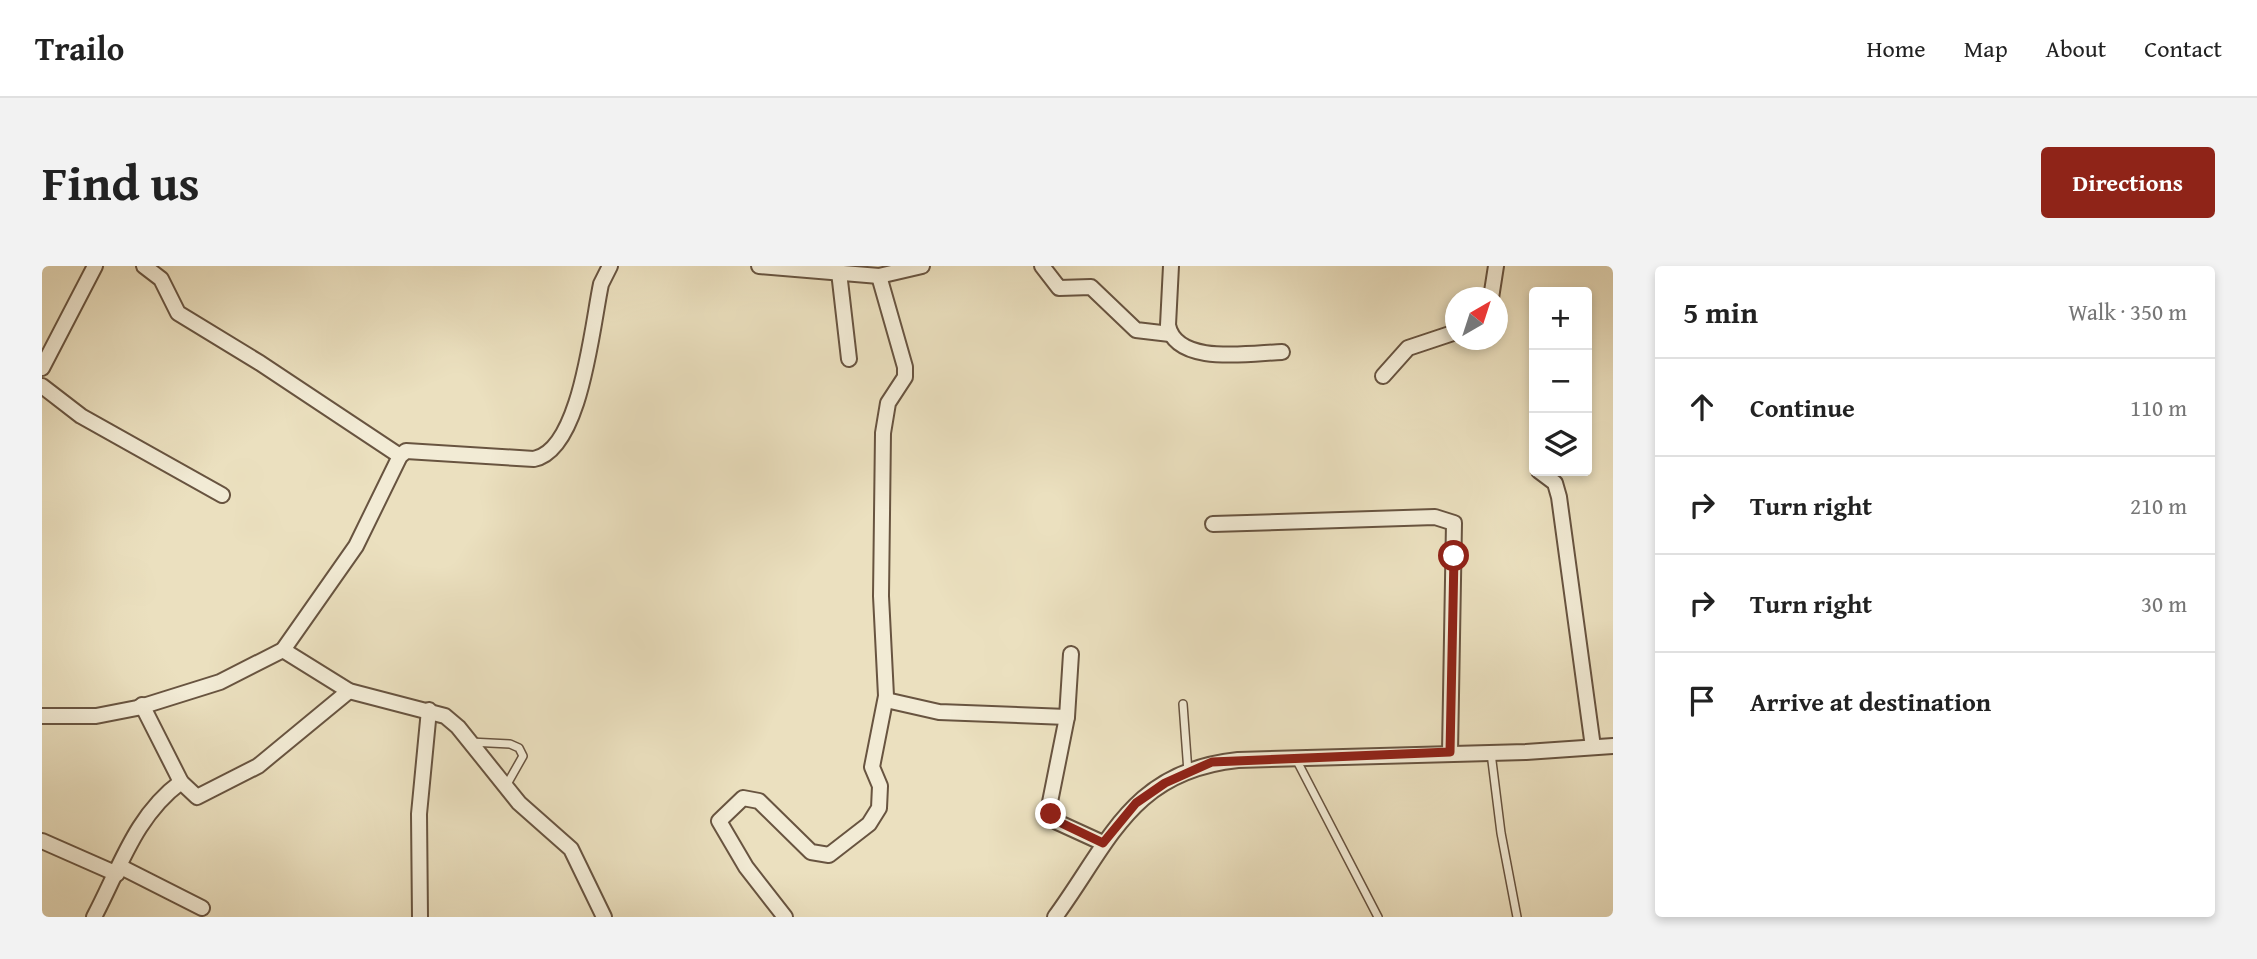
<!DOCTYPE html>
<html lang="en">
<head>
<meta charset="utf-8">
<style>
  body { margin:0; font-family:"Gentium Book Plus",serif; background:#f2f2f2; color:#222 }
  .controls { position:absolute; right:21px; top:21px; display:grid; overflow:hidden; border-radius:7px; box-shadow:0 4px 10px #0003 }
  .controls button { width:63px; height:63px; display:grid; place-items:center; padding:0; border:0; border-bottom:2px solid #e0e0e0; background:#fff; color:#222; font:35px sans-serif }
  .compass { position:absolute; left:1403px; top:21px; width:63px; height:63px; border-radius:50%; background:#fff; box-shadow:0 4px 10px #0003; rotate:39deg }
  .stop { position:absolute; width:21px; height:21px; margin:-16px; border:5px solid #8f2418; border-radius:50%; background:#fff }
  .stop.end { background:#8f2418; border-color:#fff; box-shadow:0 2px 7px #0008 }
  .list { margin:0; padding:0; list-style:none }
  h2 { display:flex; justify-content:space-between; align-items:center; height:91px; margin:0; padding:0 28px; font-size:30px }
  h2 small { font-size:23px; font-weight:400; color:#767676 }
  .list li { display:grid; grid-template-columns:46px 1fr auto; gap:21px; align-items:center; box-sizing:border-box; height:98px; padding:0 28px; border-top:2px solid #e0e0e0 }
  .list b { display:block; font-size:26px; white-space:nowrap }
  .list em { font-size:23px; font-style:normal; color:#767676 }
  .icon { flex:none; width:38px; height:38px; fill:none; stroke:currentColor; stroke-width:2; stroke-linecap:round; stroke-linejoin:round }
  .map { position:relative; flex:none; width:1571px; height:651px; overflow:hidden; border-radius:7px }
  header { display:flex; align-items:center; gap:42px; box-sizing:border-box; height:98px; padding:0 35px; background:#fff; border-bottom:2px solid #e0e0e0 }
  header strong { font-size:33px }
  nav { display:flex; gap:38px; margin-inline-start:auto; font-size:24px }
  .intro { display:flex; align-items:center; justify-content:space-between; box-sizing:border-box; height:168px; padding:0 42px }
  h1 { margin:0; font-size:49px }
  .button { padding:18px 32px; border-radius:7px; background:#8f2418; color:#fff; font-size:24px; font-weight:700 }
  main { display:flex; gap:42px; padding:0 42px }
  aside { flex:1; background:#fff; border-radius:7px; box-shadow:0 4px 10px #0003 }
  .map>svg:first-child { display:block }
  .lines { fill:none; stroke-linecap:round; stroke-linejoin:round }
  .service-casing { stroke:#685440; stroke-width:10 }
  .minor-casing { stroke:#685440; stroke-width:18 }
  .service { stroke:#f2ebd5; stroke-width:7 }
  .minor { stroke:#f2ebd5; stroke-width:14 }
  .route { stroke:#8f2418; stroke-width:9 }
</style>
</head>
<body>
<header>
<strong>Trailo</strong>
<nav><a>Home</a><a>Map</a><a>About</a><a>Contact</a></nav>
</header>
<div class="intro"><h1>Find us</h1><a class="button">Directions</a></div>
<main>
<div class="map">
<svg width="1571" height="651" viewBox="0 0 1571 651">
  <rect width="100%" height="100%" fill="#ebe0bf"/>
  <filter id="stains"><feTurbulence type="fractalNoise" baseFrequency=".00286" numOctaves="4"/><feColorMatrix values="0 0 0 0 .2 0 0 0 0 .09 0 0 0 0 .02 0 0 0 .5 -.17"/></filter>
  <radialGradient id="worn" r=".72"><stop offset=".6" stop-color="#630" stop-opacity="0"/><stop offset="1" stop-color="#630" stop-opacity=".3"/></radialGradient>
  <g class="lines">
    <g class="service-casing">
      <g id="service">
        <polyline points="1141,438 1146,506"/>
        <polyline points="428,476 468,478 477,482 481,490 464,520"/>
        <polyline points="1449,487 1459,567 1475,651"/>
        <polyline points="1254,493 1336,651"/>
      </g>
    </g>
    <g class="minor-casing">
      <g id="minor">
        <polyline points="102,0 119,13 136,47 218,97 358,190"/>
        <polyline points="717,0 837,10 880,0"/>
        <polyline points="1000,0 1017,22 1049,21 1094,64 1128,68"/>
        <path d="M 1129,0 L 1126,59 C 1134,100 1208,87 1240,86"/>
        <polyline points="797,6 807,93"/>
        <polyline points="1449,32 1454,0"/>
        <polyline points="0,102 53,0"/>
        <polyline points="1341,110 1366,82 1414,66"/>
        <polyline points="0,120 39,150 180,229"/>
        <polyline points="1497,205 1513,217 1517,231 1551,481"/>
        <polyline points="1171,258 1393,251 1412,257 1408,486"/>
        <polyline points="241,384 307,425 403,450 416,461 477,537 529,583 562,651"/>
        <polyline points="1029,388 1025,451 1007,541 1015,556 1061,577"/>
        <polyline points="844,434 897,446 1025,451"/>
        <polyline points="100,439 139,516 155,531 216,500 307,425"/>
        <path d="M 0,450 L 54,450 L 95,442 L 178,416 L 241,384 L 314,280 L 358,190 L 364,185 L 492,193 C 539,184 550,60 559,18 L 568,0"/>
        <polyline points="0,575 75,608"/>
        <polyline points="79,601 160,642"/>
        <path d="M 52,651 C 78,602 93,550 139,516"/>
        <polyline points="378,651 377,548 387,444"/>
        <polyline points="743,651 704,601 677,555 701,532 717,535 769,586 787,589 827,558 837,542 838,520 830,501 844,430 839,330 841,167 846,137 863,111 863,101 837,10"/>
        <path d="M 1013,651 C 1068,576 1089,505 1196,494 L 1484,486 L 1571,480"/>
      </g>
    </g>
    <use href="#service" class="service"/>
    <use href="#minor" class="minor"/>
  </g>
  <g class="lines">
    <polyline class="route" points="1009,548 1015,555 1061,577 1094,537 1123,517 1170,496 1408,486 1412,290"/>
  </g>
  <rect width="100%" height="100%" filter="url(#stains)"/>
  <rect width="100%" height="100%" fill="url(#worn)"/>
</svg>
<div class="controls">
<button>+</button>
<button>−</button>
<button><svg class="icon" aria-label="layers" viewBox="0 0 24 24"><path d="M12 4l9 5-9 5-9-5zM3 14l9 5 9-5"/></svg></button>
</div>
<svg class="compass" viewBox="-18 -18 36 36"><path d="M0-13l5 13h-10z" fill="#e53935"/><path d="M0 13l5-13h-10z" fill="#767676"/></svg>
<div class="stop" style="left:1412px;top:290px"></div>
<div class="stop end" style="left:1009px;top:548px"></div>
</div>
<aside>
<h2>5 min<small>Walk · 350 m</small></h2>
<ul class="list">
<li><svg class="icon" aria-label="ahead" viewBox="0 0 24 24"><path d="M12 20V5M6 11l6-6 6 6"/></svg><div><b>Continue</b></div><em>110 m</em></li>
<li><svg class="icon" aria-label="right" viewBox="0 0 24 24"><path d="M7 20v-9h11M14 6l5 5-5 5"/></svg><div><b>Turn right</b></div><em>210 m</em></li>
<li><svg class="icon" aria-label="right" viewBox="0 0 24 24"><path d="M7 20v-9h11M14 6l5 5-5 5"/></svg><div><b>Turn right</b></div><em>30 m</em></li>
<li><svg class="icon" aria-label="arrive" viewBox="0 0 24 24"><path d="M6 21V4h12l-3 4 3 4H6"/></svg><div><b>Arrive at destination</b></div></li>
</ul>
</aside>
</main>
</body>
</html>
